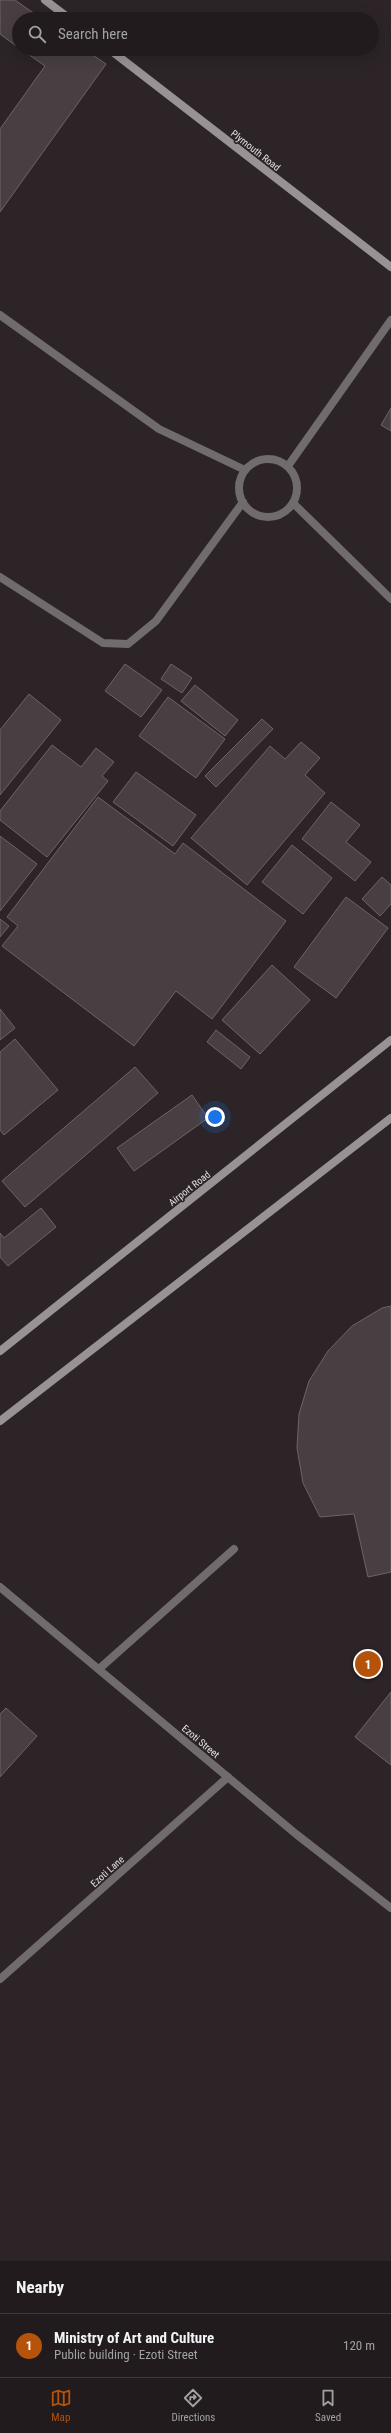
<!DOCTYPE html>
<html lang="en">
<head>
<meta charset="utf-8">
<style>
  body { margin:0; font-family:"Roboto Condensed",sans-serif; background:#292426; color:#f1f3f6 }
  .you { position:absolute; left:215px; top:1117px; width:14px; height:14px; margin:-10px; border:3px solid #fff; border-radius:50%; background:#1a73e8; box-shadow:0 0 0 6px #1a73e833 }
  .badge { display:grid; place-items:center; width:26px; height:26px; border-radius:50%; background:#b45309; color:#fff; font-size:13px; font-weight:700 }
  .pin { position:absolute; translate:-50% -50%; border:2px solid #fff; box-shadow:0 1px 4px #0006 }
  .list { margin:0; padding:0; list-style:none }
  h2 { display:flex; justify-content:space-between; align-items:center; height:52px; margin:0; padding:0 16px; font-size:17px }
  h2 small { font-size:13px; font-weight:400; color:#a2a1a4 }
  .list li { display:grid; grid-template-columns:26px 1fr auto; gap:12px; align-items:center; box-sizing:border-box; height:64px; padding:0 16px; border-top:1px solid #3e393b }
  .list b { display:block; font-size:15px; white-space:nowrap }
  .list p { margin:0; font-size:13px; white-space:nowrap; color:#a2a1a4 }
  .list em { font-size:13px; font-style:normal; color:#a2a1a4 }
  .icon { flex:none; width:22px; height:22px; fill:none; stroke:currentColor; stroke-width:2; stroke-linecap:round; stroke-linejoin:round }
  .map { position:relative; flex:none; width:391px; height:2261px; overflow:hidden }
  .search { position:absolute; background:#211b1d; box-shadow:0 4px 16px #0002; left:12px; right:12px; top:12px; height:44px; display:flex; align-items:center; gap:10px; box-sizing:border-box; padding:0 14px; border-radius:22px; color:#a2a1a4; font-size:15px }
  .sheet { height:116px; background:#211b1d }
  nav { display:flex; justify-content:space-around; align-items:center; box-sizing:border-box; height:56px; border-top:1px solid #3e393b; background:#211b1d; font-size:11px; color:#a2a1a4 }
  nav a { display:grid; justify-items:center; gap:2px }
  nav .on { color:#b45309 }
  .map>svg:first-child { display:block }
  .building { fill:#483f43; stroke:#6e6468 }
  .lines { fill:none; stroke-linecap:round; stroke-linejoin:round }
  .lane { stroke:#706b6d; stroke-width:8 }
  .street { stroke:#706b6d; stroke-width:8 }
  .secondary { stroke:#999295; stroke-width:8 }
  .labels { text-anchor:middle; stroke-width:3.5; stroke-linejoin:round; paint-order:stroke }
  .street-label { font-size:10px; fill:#e3dde0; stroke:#2c2427 }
</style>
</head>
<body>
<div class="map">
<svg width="391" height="2261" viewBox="0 0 391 2261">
  <rect width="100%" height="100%" fill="#2c2427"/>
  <g class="building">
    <polygon points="0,0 15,0 42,19 19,19 19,48 0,34"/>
    <polygon points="21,49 84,49 106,64 0,212 0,129 45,66"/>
    <polygon points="391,408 391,431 381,425"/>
    <polygon points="125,664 162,690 141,717 105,691"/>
    <polygon points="171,664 192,678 182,693 161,679"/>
    <polygon points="195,685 238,720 225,736 181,701"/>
    <polygon points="29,694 61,720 0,795 0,730"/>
    <polygon points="168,697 225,739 196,778 139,736"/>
    <polygon points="262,719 273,729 216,787 205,776"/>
    <polygon points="301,742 320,758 305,775 325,793 247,885 191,838 270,746 285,759"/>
    <polygon points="52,745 81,767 96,748 114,762 102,776 108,781 47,857 0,820 0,811"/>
    <polygon points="136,772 196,815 173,846 113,802"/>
    <polygon points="98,797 175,854 183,843 286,921 212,1019 176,991 134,1046 2,946 18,926 7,917"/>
    <polygon points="331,802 360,825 346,842 371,862 355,881 302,839"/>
    <polygon points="0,836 37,864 0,911"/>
    <polygon points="292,845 332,878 303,914 262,882"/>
    <polygon points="382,877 391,885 391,904 380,916 362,899"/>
    <polygon points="346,897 388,928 336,998 294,967"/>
    <polygon points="0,919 9,926 0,937"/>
    <polygon points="272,965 310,1000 260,1054 222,1020"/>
    <polygon points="0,1009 15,1028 0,1040"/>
    <polygon points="216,1030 250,1057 241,1069 207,1042"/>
    <polygon points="15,1039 58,1090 4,1135 0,1130 0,1052"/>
    <polygon points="135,1067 158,1093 25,1207 2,1181"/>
    <polygon points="192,1095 208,1118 134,1171 117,1148"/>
    <polygon points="41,1208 56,1227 8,1266 0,1257 0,1233 4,1238"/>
    <polygon points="391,1306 391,1572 368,1577 354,1514 320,1517 303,1483 297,1448 299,1414 309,1381 328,1351 352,1326 382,1308"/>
    <polygon points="391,1692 391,1765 355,1737"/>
    <polygon points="6,1708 37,1736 0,1777 0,1714"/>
  </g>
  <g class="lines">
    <g class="lane">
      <polyline points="0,315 159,429 245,470"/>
      <circle cx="268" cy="488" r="29"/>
      <polyline points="288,466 391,320"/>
      <polyline points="293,503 391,599"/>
      <polyline points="0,577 103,643 128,644 156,621 243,502"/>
      <polyline points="99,1669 234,1549"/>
    </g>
    <g class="street">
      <polyline points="0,1587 296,1834 391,1908"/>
      <polyline points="0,1979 228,1777"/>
    </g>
    <g class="secondary">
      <polyline points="45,0 70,19"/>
      <polyline points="109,49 391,267"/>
      <polyline points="0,1351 391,1040"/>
      <polyline points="0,1421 391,1118"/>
    </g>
  </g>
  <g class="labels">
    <g class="street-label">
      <text transform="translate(256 150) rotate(38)" y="4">Plymouth Road</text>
      <text transform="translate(189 1188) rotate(-38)" y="4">Airport Road</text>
      <text transform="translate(201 1741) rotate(40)" y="4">Ezoti Street</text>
      <text transform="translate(107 1871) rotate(-42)" y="4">Ezoti Lane</text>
    </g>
  </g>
</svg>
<div class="you"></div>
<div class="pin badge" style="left:368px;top:1664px">1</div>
<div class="search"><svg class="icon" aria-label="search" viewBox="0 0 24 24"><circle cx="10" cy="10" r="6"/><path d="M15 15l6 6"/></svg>Search here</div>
</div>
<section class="sheet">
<h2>Nearby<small></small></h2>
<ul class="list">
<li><span class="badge">1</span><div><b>Ministry of Art and Culture</b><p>Public building · Ezoti Street</p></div><em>120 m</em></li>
</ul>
</section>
<nav>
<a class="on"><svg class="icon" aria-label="map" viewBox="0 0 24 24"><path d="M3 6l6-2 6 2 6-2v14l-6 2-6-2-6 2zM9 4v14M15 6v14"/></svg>Map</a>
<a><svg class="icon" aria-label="directions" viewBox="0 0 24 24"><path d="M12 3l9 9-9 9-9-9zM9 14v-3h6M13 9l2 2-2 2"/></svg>Directions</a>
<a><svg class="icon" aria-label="saved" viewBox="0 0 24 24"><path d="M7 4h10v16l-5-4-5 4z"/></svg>Saved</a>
</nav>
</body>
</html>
